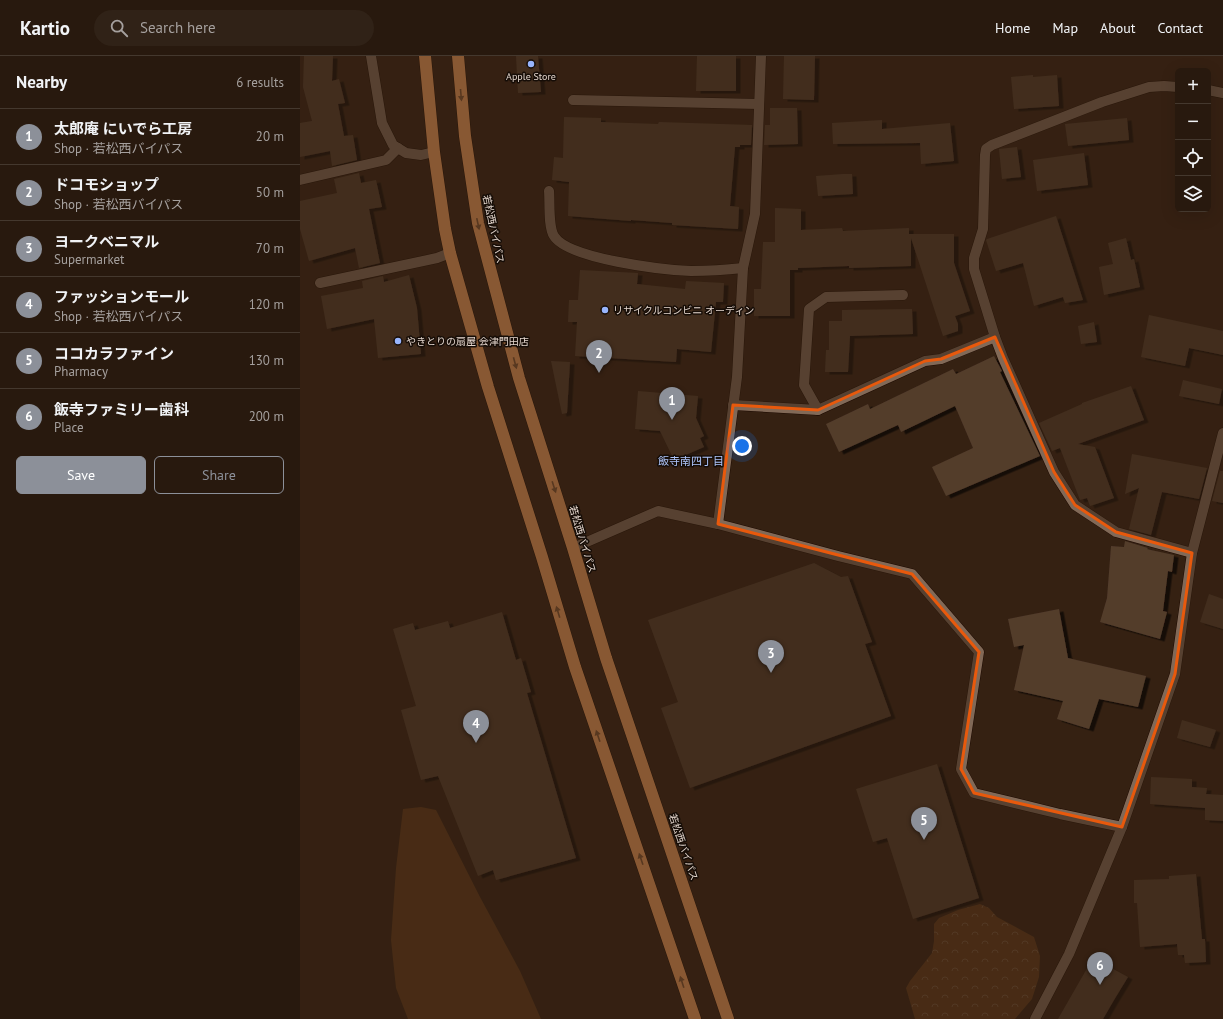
<!DOCTYPE html>
<html lang="en">
<head>
<meta charset="utf-8">
<style>
  body { margin:0; font-family:"PT Sans","Noto Sans JP",sans-serif; background:#302217; color:#f1f3f6 }
  .controls { position:absolute; right:12px; top:12px; display:grid; overflow:hidden; border-radius:6px; box-shadow:0 4px 16px #0002 }
  .controls button { width:36px; height:36px; display:grid; place-items:center; padding:0; border:0; border-bottom:1px solid #44382e; background:#28190e; color:#f1f3f6; font:20px sans-serif }
  .you { position:absolute; left:442px; top:390px; width:14px; height:14px; margin:-10px; border:3px solid #fff; border-radius:50%; background:#1a73e8; box-shadow:0 0 0 6px #1a73e833 }
  .badge { display:grid; place-items:center; width:26px; height:26px; border-radius:50%; background:#8c9099; color:#fff; font-size:13px; font-weight:700 }
  .pin { position:absolute; translate:-50% -33px; filter:drop-shadow(0 1px 2px #0008) }
  .pin::after { content:''; position:absolute; top:21px; width:14px; height:12px; background:inherit; clip-path:polygon(0 0,100% 0,50% 100%) }
  .list { margin:0; padding:0; list-style:none }
  h2 { display:flex; justify-content:space-between; align-items:center; height:52px; margin:0; padding:0 16px; font-size:17px }
  h2 small { font-size:13px; font-weight:400; color:#a5a09e }
  .list li { display:grid; grid-template-columns:26px 1fr auto; gap:12px; align-items:center; box-sizing:border-box; height:56px; padding:0 16px; border-top:1px solid #44382e }
  .list b { display:block; font-size:15px; white-space:nowrap }
  .list p { margin:0; font-size:13px; white-space:nowrap; color:#a5a09e }
  .list em { font-size:13px; font-style:normal; color:#a5a09e }
  .actions { display:flex; gap:8px; padding:12px 16px }
  .actions a { flex:1; padding:9px 0; border:1px solid #8c9099; border-radius:6px; text-align:center; font-size:14px; color:#8c9099 }
  .actions .main { background:#8c9099; color:#fff }
  .icon { flex:none; width:22px; height:22px; fill:none; stroke:currentColor; stroke-width:2; stroke-linecap:round; stroke-linejoin:round }
  .map { position:relative; flex:none; width:923px; height:963px; overflow:hidden }
  header { display:flex; align-items:center; gap:24px; box-sizing:border-box; height:56px; padding:0 20px; background:#28190e; border-bottom:1px solid #44382e }
  header strong { font-size:19px }
  nav { display:flex; gap:22px; margin-inline-start:auto; font-size:14px }
  .search { width:280px; height:36px; background:#302217; display:flex; align-items:center; gap:10px; box-sizing:border-box; padding:0 14px; border-radius:22px; color:#a5a09e; font-size:15px }
  main { display:flex }
  aside { flex:1; background:#28190e }
  .map>svg:first-child { display:block }
  .green { fill:#5f391a }
  .forest { fill:url(#forest-crowns) }
  .building { fill:#523c2c; filter:url(#shadow) }
  .lines { fill:none; stroke-linecap:round; stroke-linejoin:round }
  .street-casing { stroke:#1c0a00; stroke-width:11 }
  .highway-casing { stroke:#1c0a00; stroke-width:13 }
  .street { stroke:#816957; stroke-width:10 }
  .highway { stroke:#ee9b5b; stroke-width:12 }
  .oneway { fill:#825431 }
  .marked { fill:none; stroke:#e8590c; stroke-width:3; stroke-linejoin:round }
  .poi-dot { fill:#98b5fd; stroke:#160d07; stroke-width:1.5 }
  .labels { text-anchor:middle; stroke-width:3; stroke-linejoin:round; paint-order:stroke }
  .poi-label { font-size:10px; fill:#e5d7ce; stroke:#160d07; text-anchor:start }
  .street-label { font-size:10px; fill:#e5d7ce; stroke:#160d07 }
  .neighbourhood-label { font-size:11px; fill:#afc6fc; stroke:#160d07 }
</style>
</head>
<body>
<header>
<strong>Kartio</strong>
<div class="search"><svg class="icon" aria-label="search" viewBox="0 0 24 24"><circle cx="10" cy="10" r="6"/><path d="M15 15l6 6"/></svg>Search here</div>
<nav><a>Home</a><a>Map</a><a>About</a><a>Contact</a></nav>
</header>
<main>
<aside>
<h2>Nearby<small>6 results</small></h2>
<ul class="list">
<li><span class="badge">1</span><div><b>太郎庵 にいでら工房</b><p>Shop · 若松西バイパス</p></div><em>20 m</em></li>
<li><span class="badge">2</span><div><b>ドコモショップ</b><p>Shop · 若松西バイパス</p></div><em>50 m</em></li>
<li><span class="badge">3</span><div><b>ヨークベニマル</b><p>Supermarket</p></div><em>70 m</em></li>
<li><span class="badge">4</span><div><b>ファッションモール</b><p>Shop · 若松西バイパス</p></div><em>120 m</em></li>
<li><span class="badge">5</span><div><b>ココカラファイン</b><p>Pharmacy</p></div><em>130 m</em></li>
<li><span class="badge">6</span><div><b>飯寺ファミリー歯科</b><p>Place</p></div><em>200 m</em></li>
</ul>
<div class="actions"><a class="main">Save</a><a>Share</a></div>
</aside>
<div class="map">
<svg width="923" height="963" viewBox="0 0 923 963">
  <defs>
    <pattern id="forest-crowns" width="20" height="18" patternUnits="userSpaceOnUse"><rect width="20" height="18" fill="#5f391a"/><path d="M2 6a3 3 0 1 1 6 0M12 15a3 3 0 1 1 6 0" fill="none" stroke="#76553a"/></pattern>
    <filter id="shadow"><feDropShadow dx="4.5" dy="2.5" stdDeviation="0" flood-color="#0009"/></filter>
  </defs>
  <rect width="100%" height="100%" fill="#352112"/>
  <polygon class="green" points="121,751 136,754 180,841 220,915 241,963 108,963 96,932 91,884 96,812 103,753"/>
  <polygon class="forest" points="680,848 689,852 697,861 734,881 740,900 739,921 732,943 715,963 615,963 606,932 610,925 632,897 634,885 634,868 639,862 658,854"/>
  <g class="building">
    <polygon points="4,0 33,0 32,25 39,23 45,47 38,48 44,80 53,79 57,104 32,110 30,95 0,101 0,67 12,65 3,31"/>
    <polygon points="216,0 238,0 241,36 218,37"/>
    <polygon points="397,0 436,0 436,35 396,35"/>
    <polygon points="484,0 515,0 514,44 483,43"/>
    <polygon points="733,19 733,21 757,19 759,50 714,53 711,21"/>
    <polygon points="470,52 497,52 498,88 464,89 465,69 470,69"/>
    <polygon points="264,61 301,62 301,66 358,68 359,66 452,69 451,89 440,89 440,91 435,91 430,150 439,151 438,173 372,169 372,167 331,164 331,165 268,160 269,126 252,124 254,101 263,102"/>
    <polygon points="827,62 829,84 768,90 765,68"/>
    <polygon points="582,64 582,73 650,67 654,105 621,108 620,87 533,88 532,67"/>
    <polygon points="717,91 721,121 702,123 699,93"/>
    <polygon points="784,97 788,129 737,135 733,104"/>
    <polygon points="59,117 61,127 76,124 82,151 69,153 80,207 59,212 55,192 9,205 0,173 0,145 37,137 34,123"/>
    <polygon points="543,118 552,118 553,138 518,140 516,120"/>
    <polygon points="475,152 501,153 501,174 542,172 543,175 609,172 609,178 654,178 654,207 670,255 655,260 658,268 658,275 643,280 611,182 611,210 549,212 549,210 498,212 498,214 490,214 490,260 454,260 454,233 461,233 463,186 475,186"/>
    <polygon points="756,160 783,244 765,247 763,241 734,250 723,207 696,215 686,184 687,183"/>
    <polygon points="826,182 831,204 834,203 840,231 804,239 799,211 813,208 808,187"/>
    <polygon points="280,214 338,217 337,228 385,233 386,225 424,227 423,246 416,246 411,296 377,293 376,306 275,300 277,266 268,266 269,244 278,244"/>
    <polygon points="109,219 117,252 121,298 78,302 74,263 27,273 21,240 63,232 62,225 83,220 84,226"/>
    <polygon points="612,253 613,278 550,280 548,316 525,316 526,294 529,294 529,265 542,265 542,254"/>
    <polygon points="849,259 923,275 923,299 889,292 885,310 841,301"/>
    <polygon points="794,266 797,286 781,288 778,270"/>
    <polygon points="694,300 702,315 700,316 740,400 646,440 632,411 673,392 655,350 601,376 598,369 539,396 526,368 568,348 570,353 653,313 656,318"/>
    <polygon points="251,305 270,306 267,357 262,358"/>
    <polygon points="883,324 922,333 919,348 879,340"/>
    <polygon points="831,330 844,364 778,388 795,391 814,442 790,450 787,442 780,444 760,392 752,395 739,367 782,348 782,347"/>
    <polygon points="338,335 398,340 396,362 404,380 400,382 404,391 374,404 360,375 335,373"/>
    <polygon points="832,398 907,412 899,443 862,436 851,479 829,473 839,432 825,438"/>
    <polygon points="920,415 923,415 923,447 912,445"/>
    <polygon points="825,485 848,492 847,493 851,494 874,499 872,516 868,515 863,555 867,556 860,583 800,566 807,542 811,490 824,491"/>
    <polygon points="514,507 541,521 548,520 572,586 565,588 591,660 390,732 361,652 378,646 348,564"/>
    <polygon points="909,538 923,543 923,573 900,566"/>
    <polygon points="759,553 768,602 846,620 838,651 799,643 789,673 757,663 763,645 714,634 724,589 714,591 708,563"/>
    <polygon points="202,556 216,604 221,602 231,636 227,637 276,802 196,824 193,814 178,820 138,720 121,724 101,654 116,650 93,573 113,567 115,574 148,565 150,572"/>
    <polygon points="882,664 916,674 910,691 877,682"/>
    <polygon points="637,708 679,842 613,863 587,782 573,786 556,733"/>
    <polygon points="851,721 892,723 892,731 907,732 906,738 923,739 923,765 905,764 905,752 850,748"/>
    <polygon points="896,818 902,883 905,883 906,906 885,907 884,899 878,899 877,888 840,891 837,847 834,847 834,824 869,823 869,820"/>
    <polygon points="793,902 828,921 814,944 803,963 758,963"/>
  </g>
  <g class="lines">
    <g class="street-casing">
      <g id="street">
        <polyline points="71,0 82,67 93,89 106,97 121,99 134,96"/>
        <polyline points="878,31 864,30 849,31 802,46 692,89 686,93 685,99 683,173 674,202 674,213 695,281 703,302 754,416 775,449 816,476 892,497"/>
        <polyline points="908,34 923,37"/>
        <polyline points="273,44 459,48"/>
        <polyline points="0,124 86,104 98,92"/>
        <path d="M 249,135 C 250,146 248,171 254,180 C 268,203 364,214 391,215 C 409,215 425,214 443,212"/>
        <polyline points="20,227 137,202 150,197"/>
        <polyline points="433,349 518,354 625,305 641,303 695,281"/>
        <polyline points="518,354 504,329 509,253 526,241 603,239"/>
        <polyline points="418,468 437,321 443,212 455,158 461,0"/>
        <polyline points="273,492 358,455 418,468 538,500 612,518 679,596 661,713 674,737 760,758 822,771"/>
        <polyline points="735,963 769,898 822,771 875,618 892,497 923,377"/>
      </g>
    </g>
    <g class="highway-casing">
      <g id="highway">
        <polyline points="125,0 134,96 145,173 150,197 188,331 242,501 275,611 395,963"/>
        <polyline points="158,0 165,80 178,167 219,322 273,492 306,602 428,963"/>
      </g>
    </g>
    <use href="#street" class="street"/>
    <use href="#highway" class="highway"/>
  </g>
  <defs><path id="oneway-solid" d="M-6-.8H1V-3.2L6.5 0L1 3.2V.8H-6Z"/></defs>
  <g class="oneway">
    <use href="#oneway-solid" transform="translate(161 39) rotate(85)"/>
    <use href="#oneway-solid" transform="translate(178 168) rotate(78)"/>
    <use href="#oneway-solid" transform="translate(215 307) rotate(75)"/>
    <use href="#oneway-solid" transform="translate(254 431) rotate(72)"/>
    <use href="#oneway-solid" transform="translate(258 556) rotate(-107)"/>
    <use href="#oneway-solid" transform="translate(298 680) rotate(-109)"/>
    <use href="#oneway-solid" transform="translate(341 803) rotate(-109)"/>
    <use href="#oneway-solid" transform="translate(382 926) rotate(-108)"/>
  </g>
  <path d="M0 0H923V963H0ZM 695,281 L 754,416 L 775,449 L 816,476 L 892,497 L 875,618 L 822,771 L 674,737 L 661,713 L 679,596 L 612,518 L 418,468 L 433,349 L 518,354 L 625,305 L 641,303 Z" fill="#352112" fill-opacity=".55" fill-rule="evenodd"/>
  <path class="marked" d="M 695,281 L 754,416 L 775,449 L 816,476 L 892,497 L 875,618 L 822,771 L 674,737 L 661,713 L 679,596 L 612,518 L 418,468 L 433,349 L 518,354 L 625,305 L 641,303 Z"/>
  <g class="poi-dot">
    <circle cx="231" cy="8" r="4"/>
    <circle cx="305" cy="254" r="4"/>
    <circle cx="98" cy="285" r="4"/>
  </g>
  <g class="labels">
    <g class="poi-label">
      <text x="231" y="24" text-anchor="middle">Apple Store</text>
      <text x="313" y="258">リサイクルコンビニ オーディン</text>
      <text x="106" y="289">やきとりの扇屋 会津門田店</text>
    </g>
    <g class="street-label">
      <text transform="translate(194 173) rotate(78)" y="4">若松西バイパス</text>
      <text transform="translate(283 483) rotate(73)" y="4">若松西バイパス</text>
      <text transform="translate(384 791) rotate(71)" y="4">若松西バイパス</text>
    </g>
    <g class="neighbourhood-label">
      <text x="391" y="409">飯寺南四丁目</text>
    </g>
  </g>
</svg>
<div class="controls">
<button>+</button>
<button>−</button>
<button><svg class="icon" aria-label="locate" viewBox="0 0 24 24"><circle cx="12" cy="12" r="6"/><path d="M12 2v4M12 18v4M2 12h4M18 12h4"/></svg></button>
<button><svg class="icon" aria-label="layers" viewBox="0 0 24 24"><path d="M12 4l9 5-9 5-9-5zM3 14l9 5 9-5"/></svg></button>
</div>
<div class="you"></div>
<div class="pin badge" style="left:372px;top:364px">1</div>
<div class="pin badge" style="left:299px;top:317px">2</div>
<div class="pin badge" style="left:471px;top:617px">3</div>
<div class="pin badge" style="left:176px;top:687px">4</div>
<div class="pin badge" style="left:624px;top:784px">5</div>
<div class="pin badge" style="left:800px;top:929px">6</div>
</div>
</main>
</body>
</html>
